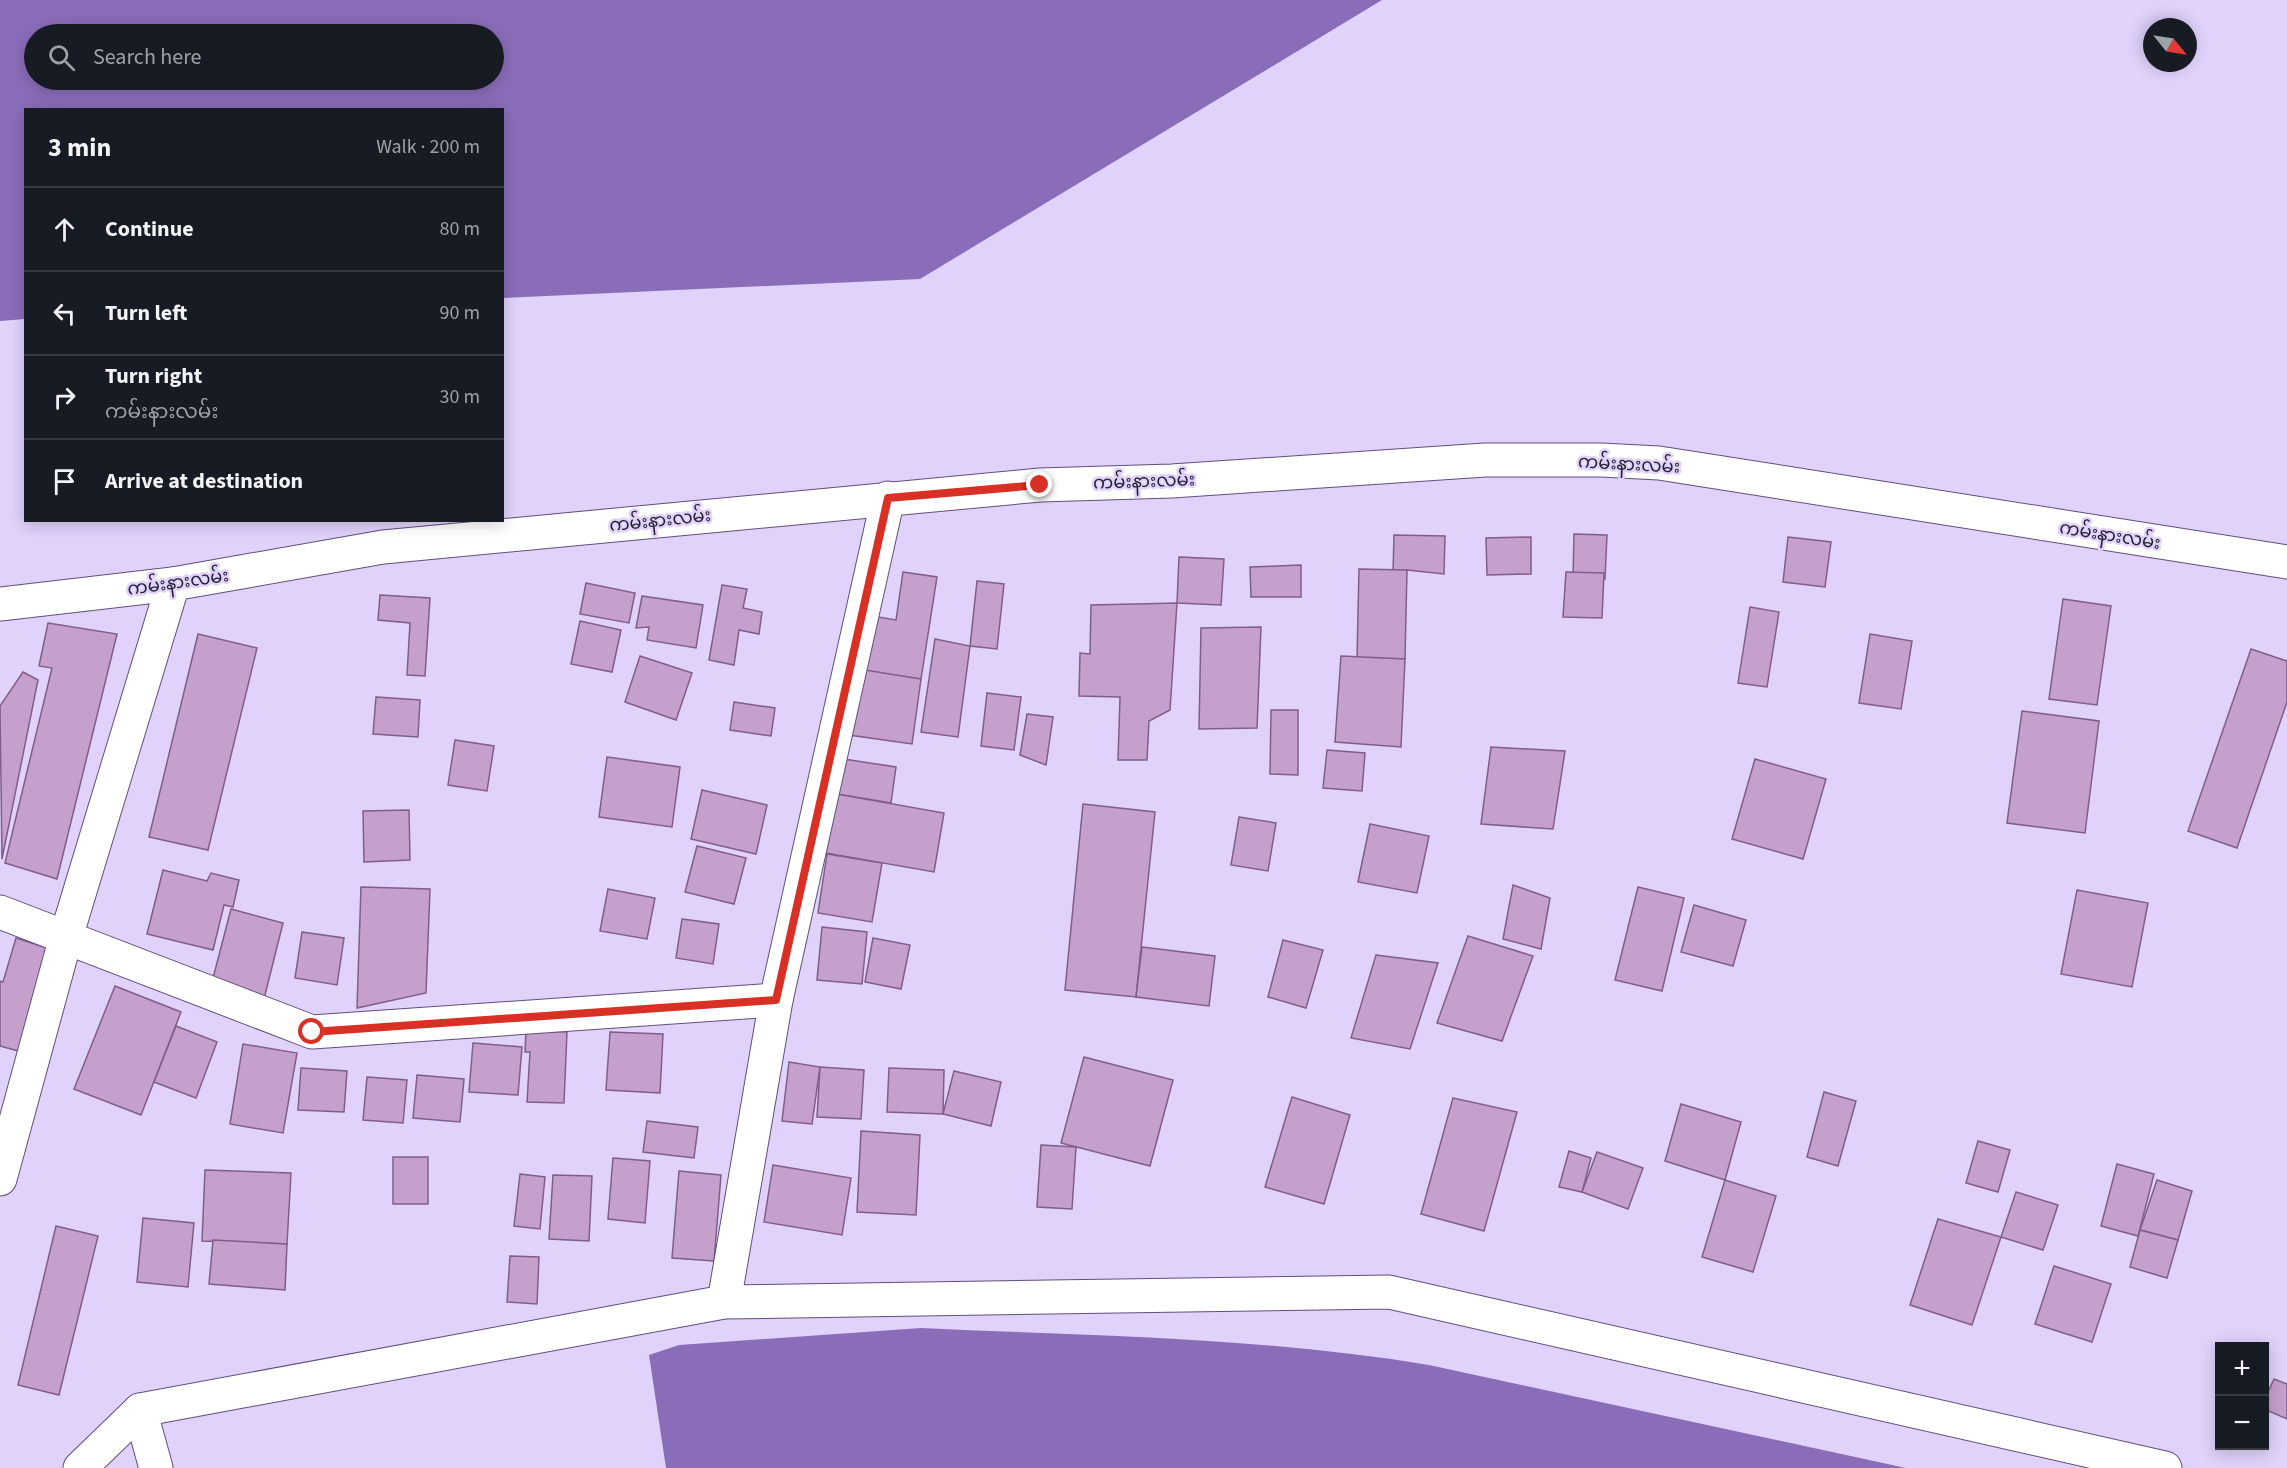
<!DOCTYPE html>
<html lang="en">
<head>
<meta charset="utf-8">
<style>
  body { margin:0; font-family:"Source Sans 3","Noto Sans Myanmar",sans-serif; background:#242831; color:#f1f3f6 }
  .controls { position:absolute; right:18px; bottom:18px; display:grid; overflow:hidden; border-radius:0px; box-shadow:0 3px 15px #0003 }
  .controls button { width:54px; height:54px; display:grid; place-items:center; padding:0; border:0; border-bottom:2px solid #363941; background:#171b24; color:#f1f3f6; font:30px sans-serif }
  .compass { position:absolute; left:2143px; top:18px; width:54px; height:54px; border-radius:50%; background:#171b24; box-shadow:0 3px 15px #0003; rotate:120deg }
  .stop { position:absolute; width:18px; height:18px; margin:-14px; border:4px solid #d93025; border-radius:50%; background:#fff }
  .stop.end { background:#d93025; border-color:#fff; box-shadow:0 2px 6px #0008 }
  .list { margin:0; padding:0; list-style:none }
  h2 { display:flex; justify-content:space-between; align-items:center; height:78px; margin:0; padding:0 24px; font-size:26px }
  h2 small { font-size:20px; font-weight:400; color:#9ea1a6 }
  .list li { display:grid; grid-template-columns:39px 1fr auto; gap:18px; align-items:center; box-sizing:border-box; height:84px; padding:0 24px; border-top:2px solid #363941 }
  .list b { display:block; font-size:22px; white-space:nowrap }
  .list p { margin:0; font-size:20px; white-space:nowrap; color:#9ea1a6 }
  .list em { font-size:20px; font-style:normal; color:#9ea1a6 }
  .icon { flex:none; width:33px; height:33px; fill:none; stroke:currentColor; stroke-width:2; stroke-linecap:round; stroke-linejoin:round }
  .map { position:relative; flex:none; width:2287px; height:1468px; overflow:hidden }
  .search { position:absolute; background:#171b24; box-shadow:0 3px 15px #0003; left:24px; top:24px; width:480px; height:66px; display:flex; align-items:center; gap:15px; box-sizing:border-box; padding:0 21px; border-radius:33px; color:#9ea1a6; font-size:22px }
  .panel { position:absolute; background:#171b24; box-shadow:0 3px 15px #0003; left:24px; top:108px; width:480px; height:414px; border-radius:0px }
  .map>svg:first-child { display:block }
  .water { fill:#8a6db9; fill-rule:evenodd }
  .building { fill:#c5a0cc; stroke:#805e87; stroke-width:1.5 }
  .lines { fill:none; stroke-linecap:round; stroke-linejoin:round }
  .street-casing { stroke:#604f7c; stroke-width:35 }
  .secondary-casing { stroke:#604f7c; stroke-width:35 }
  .street { stroke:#fff; stroke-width:33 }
  .secondary { stroke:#fff; stroke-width:33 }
  .route { stroke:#d93025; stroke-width:8 }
  .labels { text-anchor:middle; stroke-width:5; stroke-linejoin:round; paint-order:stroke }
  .street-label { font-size:18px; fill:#282134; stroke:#e0d2fb }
</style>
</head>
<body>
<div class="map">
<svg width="2287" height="1468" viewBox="0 0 2287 1468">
  <rect width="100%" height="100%" fill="#e0d2fb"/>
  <g class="water">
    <path d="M 0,0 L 1382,0 L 920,279 L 503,298 L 502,110 L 26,110 L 25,319 L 0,321 ZM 34,34 L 494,34 L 494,80 L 34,80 Z"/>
    <path d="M 921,1328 C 1090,1336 1262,1337 1429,1365 L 1906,1468 L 666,1468 L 649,1355 L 679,1345 Z"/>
  </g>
  <g class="building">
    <polygon points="1574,534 1607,535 1605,579 1573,577"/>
    <polygon points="1394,535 1445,536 1444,574 1407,570 1393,572"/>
    <polygon points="1531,537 1531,574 1487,575 1486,538"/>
    <polygon points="1788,537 1831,542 1825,587 1783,582"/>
    <polygon points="1179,557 1224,559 1221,605 1177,603"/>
    <polygon points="1301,565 1301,597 1251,597 1250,567"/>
    <polygon points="1359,569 1407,570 1405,659 1357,658"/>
    <polygon points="903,572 937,577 921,679 846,668 854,613 896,620"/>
    <polygon points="1566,572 1604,573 1602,618 1563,617"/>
    <polygon points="977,581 1004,584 997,649 970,646"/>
    <polygon points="586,583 635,593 629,623 580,614"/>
    <polygon points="722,585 747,589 743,608 762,612 759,634 739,630 734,665 709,660"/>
    <polygon points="380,595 430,598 425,676 407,675 410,623 378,620"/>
    <polygon points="642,596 703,605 696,648 647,640 649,627 636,628"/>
    <polygon points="2063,599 2111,606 2097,705 2049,699"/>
    <polygon points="1177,603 1170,710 1149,721 1147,760 1118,760 1120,697 1079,696 1080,653 1090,654 1091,605"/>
    <polygon points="1750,607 1779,612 1767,687 1738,683"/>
    <polygon points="580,621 621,630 612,672 571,664"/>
    <polygon points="48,623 117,634 57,879 5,863 52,668 39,666"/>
    <polygon points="1261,627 1257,728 1199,729 1201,628"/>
    <polygon points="198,634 257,648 208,850 149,837"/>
    <polygon points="1870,634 1912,641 1901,709 1859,703"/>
    <polygon points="935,639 970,646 958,737 921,732"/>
    <polygon points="2251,649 2287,661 2287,702 2237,848 2188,831"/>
    <polygon points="640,656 692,673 676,720 625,702"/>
    <polygon points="1341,656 1405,659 1401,747 1335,742"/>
    <polygon points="859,669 921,679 912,744 849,735"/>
    <polygon points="23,672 38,680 2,859 0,706"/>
    <polygon points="987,693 1021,697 1014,750 981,746"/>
    <polygon points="376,697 420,700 418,737 373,734"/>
    <polygon points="734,702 775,708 771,736 730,730"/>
    <polygon points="1271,710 1298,710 1298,775 1270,774"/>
    <polygon points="2022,711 2099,721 2085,833 2007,823"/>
    <polygon points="1027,714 1053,717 1046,765 1020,755"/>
    <polygon points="455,740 494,746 487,791 448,785"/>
    <polygon points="1491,747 1565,751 1553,829 1481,824"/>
    <polygon points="1327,750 1365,753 1362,791 1323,788"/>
    <polygon points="607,757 680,767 672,827 599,817"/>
    <polygon points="837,758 896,767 891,803 831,793"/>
    <polygon points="1755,759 1826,779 1803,859 1732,839"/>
    <polygon points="702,790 767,805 756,854 691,839"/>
    <polygon points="831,793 944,813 934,872 820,852"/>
    <polygon points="1083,804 1155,812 1136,997 1065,990"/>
    <polygon points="409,810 410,860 364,862 363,811"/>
    <polygon points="1239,817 1276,823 1268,871 1231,865"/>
    <polygon points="1370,824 1429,836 1417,893 1358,882"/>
    <polygon points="697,846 746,858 734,904 685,892"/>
    <polygon points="827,854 882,863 872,922 818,913"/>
    <polygon points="163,870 207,881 211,873 239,880 233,907 224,905 213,950 147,934"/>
    <polygon points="1513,885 1550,898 1541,949 1503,939"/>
    <polygon points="361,887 430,889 426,993 357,1008"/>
    <polygon points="1638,887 1684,898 1662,991 1615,980"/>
    <polygon points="608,889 655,898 647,939 600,931"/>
    <polygon points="2077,890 2148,903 2132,987 2061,974"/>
    <polygon points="1694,905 1746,920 1733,966 1681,952"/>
    <polygon points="231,909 283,923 264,999 211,986"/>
    <polygon points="682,919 719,924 713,964 676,958"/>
    <polygon points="822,927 867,932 862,984 817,980"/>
    <polygon points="302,932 344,938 337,985 295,978"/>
    <polygon points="1468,936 1533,956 1502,1041 1437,1023"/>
    <polygon points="16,938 53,950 22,1052 0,1046 0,981 3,982"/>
    <polygon points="873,938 910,945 901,989 865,982"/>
    <polygon points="1283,940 1323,950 1306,1008 1268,997"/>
    <polygon points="1142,947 1215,956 1209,1006 1136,997"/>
    <polygon points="1376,955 1438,963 1410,1049 1351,1038"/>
    <polygon points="115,986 181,1012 141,1115 74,1089"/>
    <polygon points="176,1026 217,1042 196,1098 154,1082"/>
    <polygon points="526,1030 567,1032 564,1103 527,1102 530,1052 525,1052"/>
    <polygon points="610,1032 663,1034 660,1093 606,1090"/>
    <polygon points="473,1043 522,1047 518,1095 469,1092"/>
    <polygon points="243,1044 297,1053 283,1133 230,1124"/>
    <polygon points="1084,1057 1173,1080 1150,1166 1061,1143"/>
    <polygon points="789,1062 820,1067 812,1124 782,1121"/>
    <polygon points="820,1067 864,1070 861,1119 817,1117"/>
    <polygon points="301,1068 347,1071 344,1112 298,1110"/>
    <polygon points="889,1068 944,1070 943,1114 887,1112"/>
    <polygon points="954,1071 1001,1082 991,1126 943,1114"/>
    <polygon points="417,1075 464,1079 460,1122 413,1118"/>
    <polygon points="367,1077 407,1080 403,1123 363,1120"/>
    <polygon points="1824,1092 1856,1101 1838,1166 1807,1157"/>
    <polygon points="1292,1097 1350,1115 1324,1204 1265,1187"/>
    <polygon points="1453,1098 1517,1112 1484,1231 1421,1214"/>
    <polygon points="1681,1104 1741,1122 1725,1180 1665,1161"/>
    <polygon points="647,1121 698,1127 694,1158 643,1152"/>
    <polygon points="861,1131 920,1135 916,1215 857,1212"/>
    <polygon points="1978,1141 2010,1150 1998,1192 1966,1183"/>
    <polygon points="1041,1145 1076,1147 1072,1209 1037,1207"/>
    <polygon points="1569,1151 1591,1158 1582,1192 1559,1187"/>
    <polygon points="1597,1152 1643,1168 1628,1209 1582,1192"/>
    <rect x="393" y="1157" width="35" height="47"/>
    <polygon points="613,1158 650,1161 645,1223 608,1219"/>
    <polygon points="2117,1164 2154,1174 2138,1236 2101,1226"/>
    <polygon points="773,1165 851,1178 842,1235 764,1222"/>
    <polygon points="205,1170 291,1173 287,1244 202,1241"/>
    <polygon points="679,1171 721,1175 714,1261 672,1258"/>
    <polygon points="520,1174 545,1177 540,1229 514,1226"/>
    <polygon points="553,1175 592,1176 589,1241 549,1239"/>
    <polygon points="1725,1180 1776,1196 1753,1272 1702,1257"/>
    <polygon points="2157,1180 2192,1191 2178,1240 2140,1230"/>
    <polygon points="2016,1192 2058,1205 2043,1250 2001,1237"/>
    <polygon points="143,1218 194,1223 188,1287 137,1282"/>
    <polygon points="1938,1219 2001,1237 1972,1325 1910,1305"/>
    <polygon points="56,1226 98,1236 59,1395 18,1385"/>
    <polygon points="2140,1230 2178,1240 2167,1278 2130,1267"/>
    <polygon points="213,1240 287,1244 285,1290 209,1284"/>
    <polygon points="510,1256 539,1257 537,1304 507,1302"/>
    <polygon points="2054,1266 2111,1284 2092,1342 2035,1324"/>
    <polygon points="2274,1379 2287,1384 2287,1419 2264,1409 2264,1401"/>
  </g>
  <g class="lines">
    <g class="street-casing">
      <g id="street">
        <polyline points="0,912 312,1032 776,1000"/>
        <polyline points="0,1179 66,937 173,584"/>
        <polyline points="724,1302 776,1000 888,498"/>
        <polyline points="140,1410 156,1468"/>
        <polyline points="80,1468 140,1410 724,1302 1389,1292 2165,1468"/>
      </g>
    </g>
    <g class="secondary-casing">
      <polyline id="secondary" points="0,604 173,584 383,547 1040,485 1172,481 1485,460 1601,460 1659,463 2287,562"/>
    </g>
    <use href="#street" class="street"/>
    <use href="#secondary" class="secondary"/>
  </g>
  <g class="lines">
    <polyline class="route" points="312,1032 776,1000 888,498 1040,485"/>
  </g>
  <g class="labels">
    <g class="street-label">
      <text transform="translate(1629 464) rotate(3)" y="6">ကမ်းနားလမ်း</text>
      <text transform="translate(1144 481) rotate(-2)" y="6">ကမ်းနားလမ်း</text>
      <text transform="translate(660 520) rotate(-6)" y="6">ကမ်းနားလမ်း</text>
      <text transform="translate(2110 535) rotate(9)" y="6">ကမ်းနားလမ်း</text>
      <text transform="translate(178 582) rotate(-8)" y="6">ကမ်းနားလမ်း</text>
    </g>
  </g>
</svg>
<div class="controls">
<button>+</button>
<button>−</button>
</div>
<svg class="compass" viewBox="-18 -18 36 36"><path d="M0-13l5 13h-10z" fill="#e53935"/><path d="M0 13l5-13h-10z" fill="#9ea1a6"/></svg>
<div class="stop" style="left:312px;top:1032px"></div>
<div class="stop end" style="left:1040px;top:485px"></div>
<div class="search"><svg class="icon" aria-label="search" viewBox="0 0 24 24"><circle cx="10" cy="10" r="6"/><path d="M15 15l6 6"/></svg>Search here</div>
<section class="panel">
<h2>3 min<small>Walk · 200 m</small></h2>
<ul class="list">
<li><svg class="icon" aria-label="ahead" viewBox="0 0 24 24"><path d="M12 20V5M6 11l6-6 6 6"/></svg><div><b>Continue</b></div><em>80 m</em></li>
<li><svg class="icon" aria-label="left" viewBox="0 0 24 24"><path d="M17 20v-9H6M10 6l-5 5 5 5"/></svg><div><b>Turn left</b></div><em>90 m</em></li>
<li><svg class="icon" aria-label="right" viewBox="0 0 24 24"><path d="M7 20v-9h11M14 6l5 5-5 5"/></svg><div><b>Turn right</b><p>ကမ်းနားလမ်း</p></div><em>30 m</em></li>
<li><svg class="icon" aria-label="arrive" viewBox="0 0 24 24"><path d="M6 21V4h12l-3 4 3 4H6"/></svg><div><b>Arrive at destination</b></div></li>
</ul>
</section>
</div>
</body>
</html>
